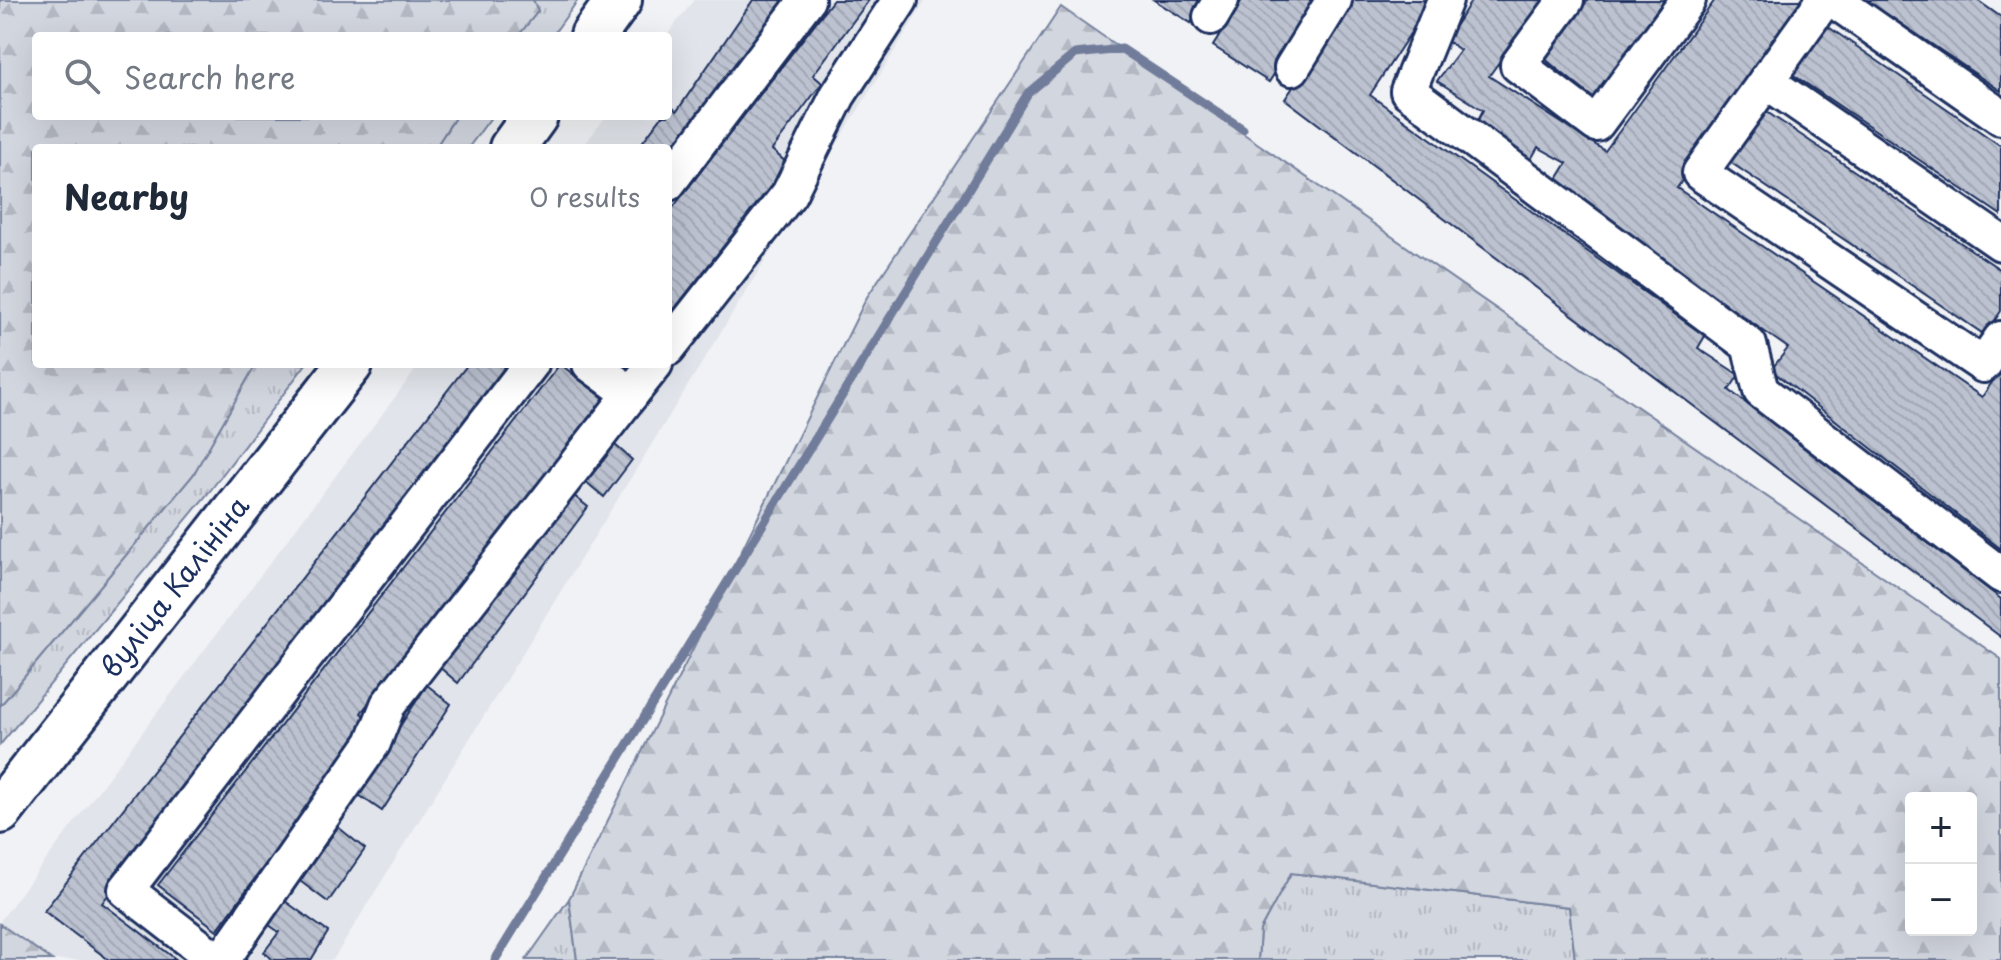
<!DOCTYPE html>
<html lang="en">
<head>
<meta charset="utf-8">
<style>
  body { margin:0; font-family:"Playpen Sans",sans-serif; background:#f6f6f7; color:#1f2937 }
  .controls { position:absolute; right:24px; bottom:24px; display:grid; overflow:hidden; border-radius:8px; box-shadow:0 8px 32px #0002 }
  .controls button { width:72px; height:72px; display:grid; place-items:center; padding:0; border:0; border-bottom:2px solid #e0e1e3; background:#fff; color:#1f2937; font:40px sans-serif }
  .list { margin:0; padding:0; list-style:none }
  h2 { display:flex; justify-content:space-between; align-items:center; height:104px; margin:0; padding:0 32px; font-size:34px }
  h2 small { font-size:26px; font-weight:400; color:#747a83 }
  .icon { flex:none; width:44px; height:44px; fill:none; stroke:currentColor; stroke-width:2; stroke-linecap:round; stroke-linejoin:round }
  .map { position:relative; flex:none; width:2001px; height:960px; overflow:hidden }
  .search { position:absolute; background:#fff; box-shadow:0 8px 32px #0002; left:32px; top:32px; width:640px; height:88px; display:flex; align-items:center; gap:20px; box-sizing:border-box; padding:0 28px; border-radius:8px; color:#747a83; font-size:30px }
  .panel { position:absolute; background:#fff; box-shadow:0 8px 32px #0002; left:32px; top:144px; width:640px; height:224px; border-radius:8px }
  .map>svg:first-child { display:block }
  .built { fill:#e1e4ea }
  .grass { fill:url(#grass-tufts); stroke:#76829e; stroke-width:2 }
  .forest { fill:url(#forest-firs); stroke:#76829e; stroke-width:2; fill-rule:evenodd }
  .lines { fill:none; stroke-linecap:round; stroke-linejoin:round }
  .stream { stroke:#707c9a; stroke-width:9 }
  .building { fill:url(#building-back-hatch); stroke:#1b2f5e; stroke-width:2 }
  .minor-casing { stroke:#1b2f5e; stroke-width:40 }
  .major-casing { stroke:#1b2f5e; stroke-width:50 }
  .minor { stroke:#fff; stroke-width:34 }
  .major { stroke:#fff; stroke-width:44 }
  .labels { text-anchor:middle; stroke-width:8; stroke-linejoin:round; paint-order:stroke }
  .street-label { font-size:28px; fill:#1b2f5e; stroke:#fff }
</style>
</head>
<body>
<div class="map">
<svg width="2001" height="960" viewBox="0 0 2001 960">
  <defs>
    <pattern id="grass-tufts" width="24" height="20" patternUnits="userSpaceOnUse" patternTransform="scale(2)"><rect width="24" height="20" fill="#d2d6df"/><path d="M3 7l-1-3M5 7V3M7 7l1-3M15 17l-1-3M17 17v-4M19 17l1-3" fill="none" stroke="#b4b8c2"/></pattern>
    <pattern id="forest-firs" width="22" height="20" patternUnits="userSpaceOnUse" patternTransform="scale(2)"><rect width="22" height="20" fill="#d2d6df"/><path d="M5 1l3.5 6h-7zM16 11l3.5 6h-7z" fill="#b4b8c2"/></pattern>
    <pattern id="building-back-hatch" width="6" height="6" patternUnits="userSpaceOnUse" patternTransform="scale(2)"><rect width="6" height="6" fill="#bcc2d0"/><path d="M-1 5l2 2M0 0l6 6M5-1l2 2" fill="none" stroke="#a1a7b5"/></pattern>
  </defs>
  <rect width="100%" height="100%" fill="#f1f2f5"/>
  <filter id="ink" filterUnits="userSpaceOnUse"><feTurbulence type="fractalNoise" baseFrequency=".0125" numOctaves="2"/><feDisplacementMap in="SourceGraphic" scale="16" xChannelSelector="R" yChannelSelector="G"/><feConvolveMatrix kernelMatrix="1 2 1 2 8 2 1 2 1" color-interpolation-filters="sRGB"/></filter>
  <g filter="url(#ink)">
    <polygon class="built" points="694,0 926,0 333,960 52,960 0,924 0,921 420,364 668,364 668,148 582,148 606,116 668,116 666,36"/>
    <g class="grass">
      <polygon points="533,0 578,0 552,36 518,36 538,11"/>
      <polygon points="456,116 492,116 468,148 435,148"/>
      <polygon points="256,364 306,364 210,491 0,745 0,706 193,475"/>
      <polygon points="1291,873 1569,907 1575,960 1258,960 1260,930"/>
      <polygon points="569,899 577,960 526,960"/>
    </g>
    <g class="forest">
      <polygon points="0,0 533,0 538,11 518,36 36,36 36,116 456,116 435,148 36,148 36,364 256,364 193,475 0,706"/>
      <path d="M 1061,7 L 2001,659 L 2001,960 L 1575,960 L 1569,907 L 1291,873 L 1260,930 L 1258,960 L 577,960 L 569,899 L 867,297 ZM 1971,798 L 1971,930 L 1911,930 L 1911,798 Z"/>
      <polygon points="0,924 52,960 0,960"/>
    </g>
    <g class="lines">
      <polyline class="stream" points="495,960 1028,93 1075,54 1122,49 1243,129"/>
    </g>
    <g class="building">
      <polygon points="753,0 785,0 668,158 668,148 638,148 662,116 668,116 670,106 677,111"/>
      <polygon points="833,0 869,0 813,75 822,83 772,150 788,164 668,317 668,214"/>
      <polygon points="1154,0 1205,0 1191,23"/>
      <polygon points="1242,0 1321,0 1269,82 1213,46"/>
      <polygon points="1352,0 1432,0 1370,95 1705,336 1698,348 1739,375 1729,390 2001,599 2001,637 1285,99"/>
      <polygon points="1472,0 1544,0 1489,76 1605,151 1715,0 1808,0 1677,188 1982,397 2001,369 2001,549 1771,370 1788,348 1554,184 1567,163 1538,147 1529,163 1476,124 1483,110 1437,81 1460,50 1446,40"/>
      <polygon points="1588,0 1664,0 1593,98 1545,59"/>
      <polygon points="1866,0 1977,0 2001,17 2001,91"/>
      <polygon points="1827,26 2001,146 2001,215 1792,74"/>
      <polygon points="1764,110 2001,270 2001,311 1985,335 1727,160"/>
      <polygon points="468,364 517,364 102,903 177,960 109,960 44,911"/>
      <polygon points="560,364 604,398 361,713 370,722 217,930 158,885"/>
      <polygon points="614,444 632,460 604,497 585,481"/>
      <polygon points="568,491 588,507 458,683 437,665"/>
      <polygon points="427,685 451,704 382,811 356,793"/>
      <polygon points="338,827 365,849 328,902 300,881"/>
      <polygon points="285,901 328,932 311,960 273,960 264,952 279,932 269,925"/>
    </g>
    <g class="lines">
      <g class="minor-casing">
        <g id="minor">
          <polyline points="1445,0 1408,91 1749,345 1761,391 2001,575"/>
          <polyline points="1566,0 1518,65 1596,124 1688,0"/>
          <polyline points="1824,0 1700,173 1983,365 2001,339"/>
          <polyline points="1834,0 2001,117"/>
          <polyline points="1211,17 1221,0"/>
          <polyline points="1292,68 1334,0"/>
          <polyline points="1766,81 2001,243"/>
          <polyline points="668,183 807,0"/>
          <polyline points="668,348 789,194 838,95 900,0"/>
          <polyline points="590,364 631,394 655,364"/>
          <polyline points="216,960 126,890 531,364"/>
          <polyline points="222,960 373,743 388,705 631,394"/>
        </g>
      </g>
      <g class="major-casing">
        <g id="major">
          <polyline points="593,36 619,0"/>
          <polyline points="512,148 535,116"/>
          <polyline points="0,811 350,364"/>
        </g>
      </g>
      <use href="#minor" class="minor"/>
      <use href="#major" class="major"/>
    </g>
  </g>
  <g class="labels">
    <g class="street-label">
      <text transform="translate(175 587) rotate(-52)" y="10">вуліца Калініна</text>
    </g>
  </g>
</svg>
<div class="controls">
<button>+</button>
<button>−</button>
</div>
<div class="search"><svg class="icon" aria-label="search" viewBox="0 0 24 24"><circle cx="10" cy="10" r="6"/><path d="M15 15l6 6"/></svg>Search here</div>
<section class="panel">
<h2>Nearby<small>0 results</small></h2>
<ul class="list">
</ul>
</section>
</div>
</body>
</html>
